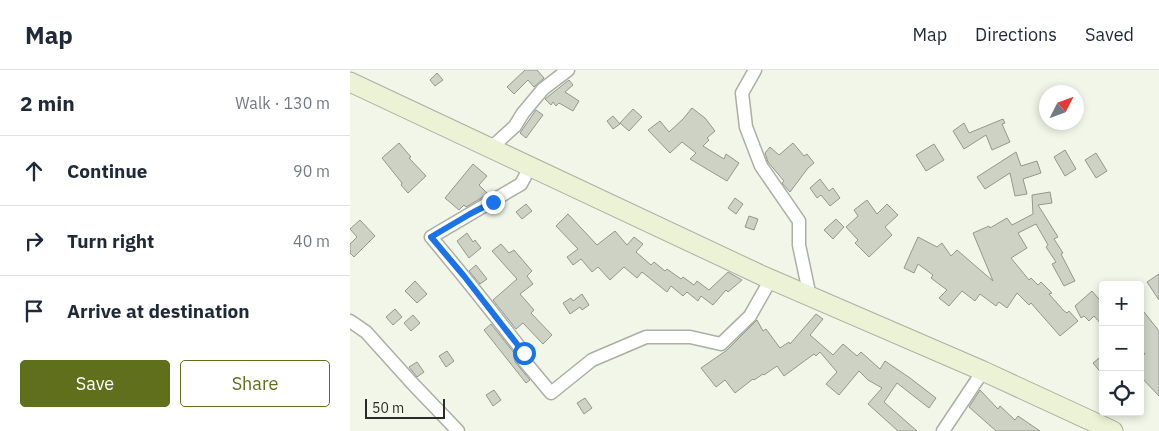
<!DOCTYPE html>
<html lang="en">
<head>
<meta charset="utf-8">
<style>
  body { margin:0; font-family:"IBM Plex Sans",sans-serif; background:#f2f2f3; color:#1f2937 }
  .controls { position:absolute; right:15px; bottom:15px; display:grid; overflow:hidden; border-radius:5px; box-shadow:0 2px 8px #0003 }
  .controls button { width:45px; height:45px; display:grid; place-items:center; padding:0; border:0; border-bottom:1px solid #e0e1e3; background:#fff; color:#1f2937; font:25px sans-serif }
  .compass { position:absolute; left:689px; top:15px; width:45px; height:45px; border-radius:50%; background:#fff; box-shadow:0 2px 8px #0003; rotate:48deg }
  .scale { position:absolute; left:15px; bottom:12px; width:80px; box-sizing:border-box; padding-left:5px; border:2px solid #292b26; border-top:0; font-size:14px; line-height:18px; white-space:nowrap; color:#292b26; -webkit-text-stroke:4px #f2f6e9; paint-order:stroke }
  .stop { position:absolute; width:15px; height:15px; margin:-11px; border:4px solid #1a73e8; border-radius:50%; background:#fff }
  .stop.end { background:#1a73e8; border-color:#fff; box-shadow:0 1px 5px #0008 }
  .list { margin:0; padding:0; list-style:none }
  h2 { display:flex; justify-content:space-between; align-items:center; height:65px; margin:0; padding:0 20px; font-size:21px }
  h2 small { font-size:16px; font-weight:400; color:#747a83 }
  .list li { display:grid; grid-template-columns:32px 1fr auto; gap:15px; align-items:center; box-sizing:border-box; height:70px; padding:0 20px; border-top:1px solid #e0e1e3 }
  .list b { display:block; font-size:19px; white-space:nowrap }
  .list em { font-size:16px; font-style:normal; color:#747a83 }
  .actions { display:flex; gap:10px; padding:15px 20px }
  .actions a { flex:1; padding:11px 0; border:1px solid #606f1b; border-radius:5px; text-align:center; font-size:18px; color:#606f1b }
  .actions .main { background:#606f1b; color:#fff }
  .icon { flex:none; width:28px; height:28px; fill:none; stroke:currentColor; stroke-width:2; stroke-linecap:round; stroke-linejoin:round }
  .map { position:relative; flex:none; width:809px; height:361px; overflow:hidden }
  header { display:flex; align-items:center; gap:30px; box-sizing:border-box; height:70px; padding:0 25px; background:#fff; border-bottom:1px solid #e0e1e3 }
  header strong { font-size:24px }
  nav { display:flex; gap:28px; margin-inline-start:auto; font-size:18px }
  main { display:flex }
  aside { flex:1; background:#fff }
  .map>svg:first-child { display:block }
  .building { fill:#ced2c5; stroke:#94978c }
  .lines { fill:none; stroke-linecap:round; stroke-linejoin:round }
  .street-casing { stroke:#acafa3; stroke-width:15 }
  .secondary-casing { stroke:#acafa3; stroke-width:21 }
  .street { stroke:#fff; stroke-width:12 }
  .secondary { stroke:#ecf2d5; stroke-width:19 }
  .route { stroke:#1a73e8; stroke-width:6 }
</style>
</head>
<body>
<header>
<strong>Map</strong>
<nav><a>Map</a><a>Directions</a><a>Saved</a></nav>
</header>
<main>
<aside>
<h2>2 min<small>Walk · 130 m</small></h2>
<ul class="list">
<li><svg class="icon" aria-label="ahead" viewBox="0 0 24 24"><path d="M12 20V5M6 11l6-6 6 6"/></svg><div><b>Continue</b></div><em>90 m</em></li>
<li><svg class="icon" aria-label="right" viewBox="0 0 24 24"><path d="M7 20v-9h11M14 6l5 5-5 5"/></svg><div><b>Turn right</b></div><em>40 m</em></li>
<li><svg class="icon" aria-label="arrive" viewBox="0 0 24 24"><path d="M6 21V4h12l-3 4 3 4H6"/></svg><div><b>Arrive at destination</b></div></li>
</ul>
<div class="actions"><a class="main">Save</a><a>Share</a></div>
</aside>
<div class="map">
<svg width="809" height="361" viewBox="0 0 809 361">
  <rect width="100%" height="100%" fill="#f2f6e9"/>
  <g class="building">
    <polygon points="175,0 187,0 194,8 184,17 178,10 164,24 157,17"/>
    <polygon points="87,3 93,10 85,16 80,10"/>
    <polygon points="219,10 223,15 215,22 229,31 223,41 209,33 206,36 203,32 201,35 195,29"/>
    <polygon points="342,38 355,48 365,61 357,68 359,70 353,76 374,89 376,84 389,93 377,111 340,89 346,83 332,72 320,83 298,60 310,51 319,62 333,49"/>
    <polygon points="283,39 292,47 279,61 270,53"/>
    <polygon points="186,40 193,45 176,68 170,63"/>
    <polygon points="263,46 270,54 263,59 257,51"/>
    <polygon points="653,49 655,53 652,54 660,72 642,80 636,65 614,79 603,61 614,53 619,63"/>
    <polygon points="49,73 61,87 59,88 76,106 58,123 51,115 52,113 32,88"/>
    <polygon points="443,73 454,86 457,84 464,93 458,98 440,122 432,113 434,111 418,92 415,83 420,77 429,85"/>
    <polygon points="584,74 594,90 576,101 566,85"/>
    <polygon points="715,80 726,99 715,106 704,87"/>
    <polygon points="666,82 671,96 687,91 691,103 673,109 677,124 665,126 660,103 635,119 627,107"/>
    <polygon points="746,83 757,101 746,108 735,90"/>
    <polygon points="123,94 137,106 129,115 138,124 116,137 114,135 109,140 95,128"/>
    <polygon points="470,109 479,121 483,118 490,128 480,136 471,125 467,128 460,118"/>
    <polygon points="700,122 702,133 688,135 708,167 704,169 713,183 711,184 725,211 714,216 702,194 706,192 696,177 698,175 686,154 668,163 677,178 661,188 679,210 681,208 688,215 691,212 702,223 699,224 714,241 717,243 719,241 728,251 710,266 681,233 679,235 667,223 657,238 649,232 646,236 630,224 625,231 612,221 599,236 589,228 597,220 581,208 583,205 568,194 564,203 554,198 568,167 587,177 592,173 601,186 607,180 643,211 623,163 639,156 640,158 657,148 662,155 683,144 682,125"/>
    <polygon points="385,128 393,134 386,144 378,138"/>
    <polygon points="517,130 527,144 537,134 548,145 535,157 542,165 519,187 505,173 508,170 496,157 508,146 504,140"/>
    <polygon points="176,134 182,141 172,149 166,142"/>
    <polygon points="218,144 247,175 265,161 277,175 284,167 293,174 286,182 301,195 304,192 315,201 317,199 331,209 333,207 344,215 347,211 359,220 378,202 392,210 378,222 376,220 363,235 351,226 348,231 337,222 333,226 321,216 317,222 292,202 287,208 274,197 260,210 248,197 242,202 231,189 223,195 217,187 228,179 206,156"/>
    <polygon points="399,146 408,149 404,160 395,157"/>
    <polygon points="486,149 494,157 483,169 474,160"/>
    <polygon points="10,150 25,166 4,187 0,183 0,174 7,167 0,159"/>
    <polygon points="117,163 123,172 125,170 131,178 119,188 107,171"/>
    <polygon points="151,174 159,183 164,180 182,201 177,206 183,214 170,224 184,240 181,243 202,265 193,274 173,253 166,259 143,230 167,209 142,181"/>
    <polygon points="126,195 137,209 130,214 119,201"/>
    <polygon points="809,204 809,230 797,212"/>
    <polygon points="65,211 77,224 67,233 55,221"/>
    <polygon points="742,221 753,234 753,256 744,246 739,251 734,246 731,248 725,236"/>
    <polygon points="232,224 239,235 232,240 230,237 220,244 213,233 221,228 223,231"/>
    <polygon points="790,237 809,261 809,326 790,306 790,287 795,284 790,278"/>
    <polygon points="45,239 52,247 43,255 36,247"/>
    <polygon points="466,244 473,249 460,265 483,285 493,274 507,286 511,282 530,299 535,291 560,308 586,328 579,338 547,313 534,332 567,361 548,361 518,334 532,318 518,310 509,301 489,325 476,314 487,302 470,282 466,286 464,284 434,306 427,296 414,305 413,304 404,310 403,309 385,323 375,310 366,317 351,298 377,280 407,250 413,261 416,259 430,278 439,272 440,274"/>
    <polygon points="63,245 70,253 61,261 54,253"/>
    <polygon points="141,254 164,283 165,292 180,310 176,313 134,260"/>
    <polygon points="97,281 104,291 96,297 89,286"/>
    <polygon points="753,285 753,305 743,293"/>
    <polygon points="67,292 74,302 67,307 59,297"/>
    <polygon points="144,320 151,330 143,336 136,325"/>
    <polygon points="630,320 648,339 650,336 665,350 668,346 690,361 646,361 619,337"/>
    <polygon points="235,328 242,338 234,344 227,333"/>
  </g>
  <g class="lines">
    <g class="street-casing">
      <g id="street">
        <polyline points="405,0 392,23 396,57 411,96 449,151 449,175 460,227"/>
        <polyline points="141,78 165,56 173,43 193,19 218,0"/>
        <path d="M 180,97 L 171,114 L 81,167 C 113,205 144,244 174,283 L 171,287 L 201,323 L 242,290 L 296,267 L 340,267 L 371,274 L 400,246 L 421,209"/>
        <polyline points="0,251 16,262 62,313 108,361"/>
        <polyline points="593,361 633,301"/>
      </g>
    </g>
    <g class="secondary-casing">
      <polyline id="secondary" points="0,12 413,206 633,301 763,361"/>
    </g>
    <use href="#street" class="street"/>
    <use href="#secondary" class="secondary"/>
  </g>
  <g class="lines">
    <polyline class="route" points="143,132 120,144 81,167 114,206 174,283"/>
  </g>
</svg>
<div class="controls">
<button>+</button>
<button>−</button>
<button><svg class="icon" aria-label="locate" viewBox="0 0 24 24"><circle cx="12" cy="12" r="6"/><path d="M12 2v4M12 18v4M2 12h4M18 12h4"/></svg></button>
</div>
<svg class="compass" viewBox="-18 -18 36 36"><path d="M0-13l5 13h-10z" fill="#e53935"/><path d="M0 13l5-13h-10z" fill="#747a83"/></svg>
<div class="scale">50 m</div>
<div class="stop" style="left:174px;top:283px"></div>
<div class="stop end" style="left:143px;top:132px"></div>
</div>
</main>
</body>
</html>
